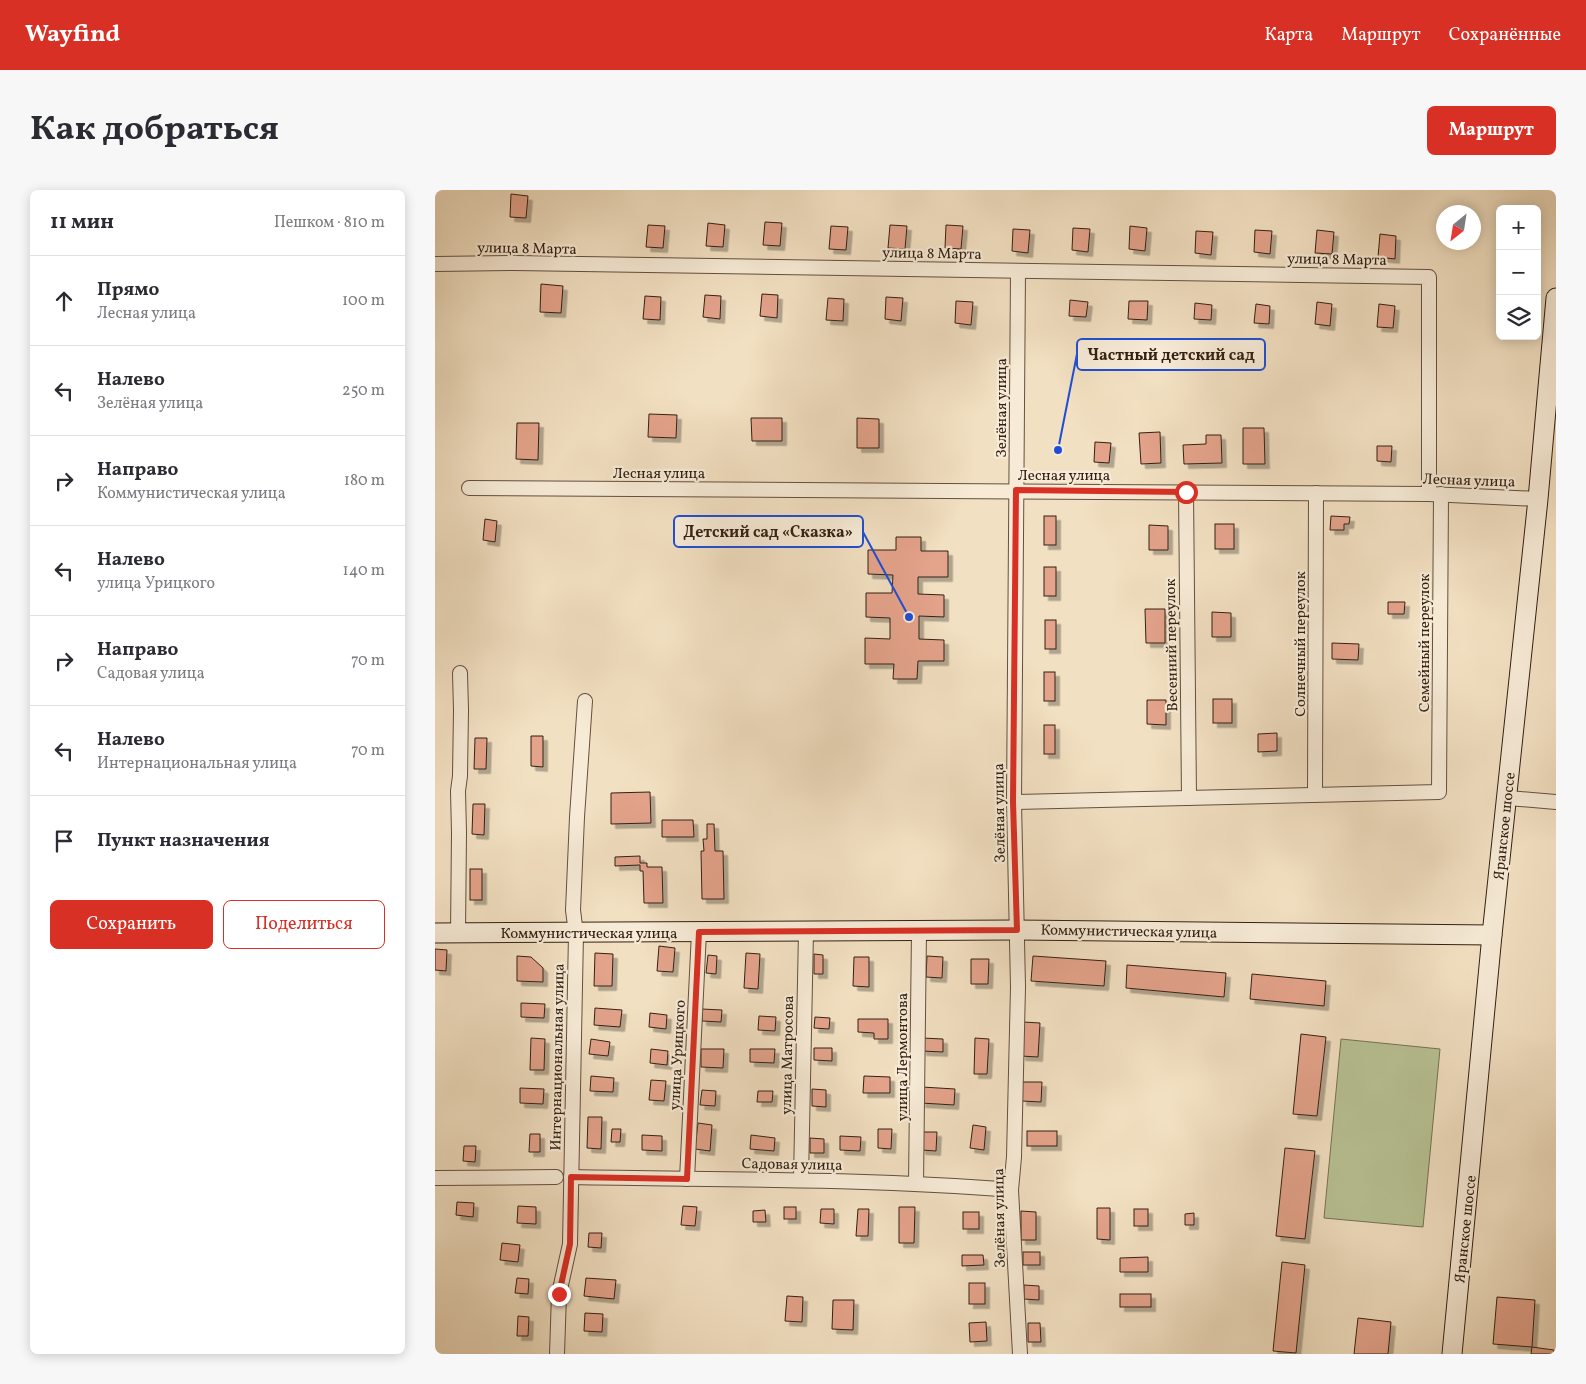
<!DOCTYPE html>
<html lang="ru">
<head>
<meta charset="utf-8">
<style>
  body { margin:0; font-family:Vollkorn,serif; background:#f7f7f7; color:#2b2b33 }
  .controls { position:absolute; right:15px; top:15px; display:grid; overflow:hidden; border-radius:8px; box-shadow:0 2px 12px #0003 }
  .controls button { width:45px; height:45px; display:grid; place-items:center; padding:0; border:0; border-bottom:1px solid #e1e1e2; background:#fff; color:#2b2b33; font:25px sans-serif }
  .compass { position:absolute; left:1001px; top:15px; width:45px; height:45px; border-radius:50%; background:#fff; box-shadow:0 2px 12px #0003; rotate:210deg }
  .stop { position:absolute; width:15px; height:15px; margin:-11px; border:4px solid #d93025; border-radius:50%; background:#fff }
  .stop.end { background:#d93025; border-color:#fff; box-shadow:0 1px 5px #0008 }
  .list { margin:0; padding:0; list-style:none }
  h2 { display:flex; justify-content:space-between; align-items:center; height:65px; margin:0; padding:0 20px; font-size:21px }
  h2 small { font-size:16px; font-weight:400; color:#7c7c81 }
  .list li { display:grid; grid-template-columns:32px 1fr auto; gap:15px; align-items:center; box-sizing:border-box; height:90px; padding:0 20px; border-top:1px solid #e1e1e2 }
  .list b { display:block; font-size:19px; white-space:nowrap }
  .list p { margin:0; font-size:16px; white-space:nowrap; color:#7c7c81 }
  .list em { font-size:16px; font-style:normal; color:#7c7c81 }
  .actions { display:flex; gap:10px; padding:15px 20px }
  .actions a { flex:1; padding:11px 0; border:1px solid #d93025; border-radius:8px; text-align:center; font-size:18px; color:#d93025 }
  .actions .main { background:#d93025; color:#fff }
  .icon { flex:none; width:28px; height:28px; fill:none; stroke:currentColor; stroke-width:2; stroke-linecap:round; stroke-linejoin:round }
  .map { position:relative; flex:none; width:1121px; height:1164px; overflow:hidden; border-radius:8px }
  header { display:flex; align-items:center; gap:30px; box-sizing:border-box; height:70px; padding:0 25px; background:#d93025; color:#fff }
  header strong { font-size:24px }
  nav { display:flex; gap:28px; margin-inline-start:auto; font-size:18px }
  .intro { display:flex; align-items:center; justify-content:space-between; box-sizing:border-box; height:120px; padding:0 30px }
  h1 { margin:0; font-size:35px }
  .button { padding:12px 22px; border-radius:8px; background:#d93025; color:#fff; font-size:18px; font-weight:700 }
  main { display:flex; gap:30px; padding:0 30px }
  aside { flex:1; background:#fff; border-radius:8px; box-shadow:0 2px 12px #0003 }
  .map>svg:first-child { display:block }
  .green { fill:#b8c395; stroke:#767254 }
  .building { fill:#e4a38b; stroke:#332013; filter:url(#shadow) }
  .lines { fill:none; stroke-linecap:round; stroke-linejoin:round }
  .street-casing { stroke:#63503f; stroke-width:16 }
  .secondary-casing { stroke:#332013; stroke-width:21 }
  .street { stroke:#f7ebd7; stroke-width:14 }
  .secondary { stroke:#f7ebd7; stroke-width:19 }
  .route { stroke:#d93025; stroke-width:6 }
  .labels { text-anchor:middle; stroke-width:4.5; stroke-linejoin:round; paint-order:stroke }
  .street-label { font-size:15px; fill:#332013; stroke:#f7ebd7 }
  .leader { fill:none; stroke:#1d4ed8; stroke-width:2 }
  .callout-dot { fill:#1d4ed8; stroke:#f7ebd7; stroke-width:2 }
  .callout { fill:#f7ebd7; stroke:#1d4ed8; stroke-width:2 }
  .callout-label { font-size:16px; text-anchor:middle; font-weight:bold; fill:#332013 }
</style>
</head>
<body>
<header>
<strong>Wayfind</strong>
<nav><a>Карта</a><a>Маршрут</a><a>Сохранённые</a></nav>
</header>
<div class="intro"><h1>Как добраться</h1><a class="button">Маршрут</a></div>
<main>
<aside>
<h2>11 мин<small>Пешком · 810 m</small></h2>
<ul class="list">
<li><svg class="icon" aria-label="ahead" viewBox="0 0 24 24"><path d="M12 20V5M6 11l6-6 6 6"/></svg><div><b>Прямо</b><p>Лесная улица</p></div><em>100 m</em></li>
<li><svg class="icon" aria-label="left" viewBox="0 0 24 24"><path d="M17 20v-9H6M10 6l-5 5 5 5"/></svg><div><b>Налево</b><p>Зелёная улица</p></div><em>250 m</em></li>
<li><svg class="icon" aria-label="right" viewBox="0 0 24 24"><path d="M7 20v-9h11M14 6l5 5-5 5"/></svg><div><b>Направо</b><p>Коммунистическая улица</p></div><em>180 m</em></li>
<li><svg class="icon" aria-label="left" viewBox="0 0 24 24"><path d="M17 20v-9H6M10 6l-5 5 5 5"/></svg><div><b>Налево</b><p>улица Урицкого</p></div><em>140 m</em></li>
<li><svg class="icon" aria-label="right" viewBox="0 0 24 24"><path d="M7 20v-9h11M14 6l5 5-5 5"/></svg><div><b>Направо</b><p>Садовая улица</p></div><em>70 m</em></li>
<li><svg class="icon" aria-label="left" viewBox="0 0 24 24"><path d="M17 20v-9H6M10 6l-5 5 5 5"/></svg><div><b>Налево</b><p>Интернациональная улица</p></div><em>70 m</em></li>
<li><svg class="icon" aria-label="arrive" viewBox="0 0 24 24"><path d="M6 21V4h12l-3 4 3 4H6"/></svg><div><b>Пункт назначения</b></div></li>
</ul>
<div class="actions"><a class="main">Сохранить</a><a>Поделиться</a></div>
</aside>
<div class="map">
<svg width="1121" height="1164" viewBox="0 0 1121 1164">
  <defs>
    <filter id="shadow"><feDropShadow dx="4.5" dy="4.5" stdDeviation="0" flood-color="#0004"/></filter>
  </defs>
  <rect width="100%" height="100%" fill="#f2e0c2"/>
  <filter id="stains"><feTurbulence type="fractalNoise" baseFrequency=".004" numOctaves="4"/><feColorMatrix values="0 0 0 0 .2 0 0 0 0 .09 0 0 0 0 .02 0 0 0 .5 -.17"/></filter>
  <radialGradient id="worn" r=".72"><stop offset=".6" stop-color="#630" stop-opacity="0"/><stop offset="1" stop-color="#630" stop-opacity=".3"/></radialGradient>
  <polygon class="green" points="906,849 1005,859 988,1037 889,1028"/>
  <g class="building">
    <polygon points="76,4 93,6 91,28 75,27"/>
    <polygon points="330,32 347,33 345,56 328,55"/>
    <polygon points="273,33 290,35 288,57 271,56"/>
    <polygon points="213,35 230,36 228,58 211,57"/>
    <polygon points="455,35 472,36 470,59 453,58"/>
    <polygon points="511,35 528,36 526,59 510,58"/>
    <polygon points="396,36 413,37 411,60 394,59"/>
    <polygon points="695,36 712,38 710,61 694,59"/>
    <polygon points="638,38 655,39 653,62 637,60"/>
    <polygon points="578,39 595,40 593,63 577,61"/>
    <polygon points="820,40 837,41 835,64 819,62"/>
    <polygon points="882,40 899,42 897,64 880,63"/>
    <polygon points="761,41 778,42 776,65 760,63"/>
    <polygon points="945,44 961,46 960,69 943,67"/>
    <polygon points="106,94 128,96 126,123 105,122"/>
    <polygon points="327,104 343,105 342,128 325,126"/>
    <polygon points="270,105 286,106 285,129 268,127"/>
    <polygon points="210,106 226,107 225,130 208,129"/>
    <polygon points="451,107 468,108 466,131 450,129"/>
    <polygon points="393,108 409,109 408,131 391,130"/>
    <polygon points="635,110 653,112 651,127 634,126"/>
    <polygon points="521,111 538,112 536,135 520,133"/>
    <polygon points="694,111 713,111 712,130 693,129"/>
    <polygon points="882,112 897,114 895,136 880,134"/>
    <polygon points="760,113 777,115 776,130 759,129"/>
    <polygon points="821,114 835,116 834,134 819,133"/>
    <polygon points="944,114 960,116 958,138 942,137"/>
    <polygon points="214,224 242,225 241,248 213,247"/>
    <polygon points="316,228 347,228 347,251 317,251"/>
    <polygon points="422,228 444,229 444,258 422,258"/>
    <polygon points="82,233 104,233 103,270 81,269"/>
    <polygon points="808,238 829,238 830,274 808,274"/>
    <polygon points="725,242 726,273 706,274 704,243"/>
    <polygon points="771,245 786,245 787,273 749,274 748,255 771,254"/>
    <polygon points="660,252 676,253 674,273 659,272"/>
    <polygon points="942,256 957,256 956,272 942,271"/>
    <rect x="609" y="326" width="12" height="29"/>
    <polygon points="896,326 915,327 914,334 909,334 909,340 895,340"/>
    <polygon points="50,329 62,331 60,352 48,350"/>
    <rect x="780" y="334" width="19" height="25"/>
    <polygon points="714,335 733,336 733,360 714,360"/>
    <polygon points="461,347 486,347 486,361 513,361 513,387 483,387 483,404 509,405 509,427 484,426 484,449 509,450 509,471 483,471 482,489 458,489 459,474 430,474 430,448 455,449 455,428 431,427 431,403 457,403 458,385 433,384 433,360 461,360"/>
    <rect x="609" y="377" width="12" height="29"/>
    <polygon points="953,412 970,412 969,424 953,424"/>
    <polygon points="710,419 730,419 730,453 711,453"/>
    <polygon points="777,422 796,423 796,447 777,447"/>
    <rect x="610" y="430" width="11" height="29"/>
    <polygon points="897,453 924,454 923,470 897,469"/>
    <rect x="609" y="482" width="11" height="29"/>
    <rect x="778" y="509" width="19" height="24"/>
    <polygon points="712,510 731,510 731,535 712,534"/>
    <rect x="609" y="535" width="11" height="29"/>
    <polygon points="842,543 842,561 823,562 823,544"/>
    <polygon points="96,546 108,546 108,577 96,576"/>
    <polygon points="40,548 52,548 51,579 39,579"/>
    <polygon points="215,602 216,633 176,634 176,603"/>
    <polygon points="38,614 50,614 49,645 37,644"/>
    <polygon points="227,630 258,630 259,647 227,647"/>
    <polygon points="272,634 279,634 280,661 288,661 289,709 267,709 266,661 269,661 268,649 272,649"/>
    <polygon points="205,666 205,673 212,673 212,677 227,677 228,713 209,713 208,681 205,681 205,675 180,676 180,667"/>
    <rect x="35" y="679" width="12" height="31"/>
    <polygon points="224,756 240,758 238,782 222,781"/>
    <polygon points="0,759 12,760 11,781 0,780"/>
    <polygon points="160,763 178,764 177,796 159,796"/>
    <polygon points="311,763 325,764 323,799 309,798"/>
    <polygon points="379,764 388,765 388,784 379,784"/>
    <polygon points="273,765 282,766 281,784 271,783"/>
    <polygon points="82,766 96,767 108,778 108,792 82,791"/>
    <polygon points="492,766 508,767 507,788 491,787"/>
    <polygon points="598,766 671,771 669,796 596,791"/>
    <polygon points="419,767 434,767 434,797 418,796"/>
    <polygon points="536,769 554,769 553,794 536,794"/>
    <polygon points="692,775 791,783 789,807 691,798"/>
    <polygon points="817,784 891,791 889,816 815,809"/>
    <polygon points="86,813 110,814 109,828 86,827"/>
    <polygon points="160,818 187,820 185,837 159,835"/>
    <polygon points="267,819 287,820 286,832 267,831"/>
    <polygon points="215,823 232,825 231,839 214,837"/>
    <polygon points="324,826 341,827 340,841 323,840"/>
    <polygon points="380,827 395,828 394,839 379,838"/>
    <polygon points="423,829 453,829 453,849 439,849 439,843 423,842"/>
    <polygon points="588,832 605,833 603,867 586,866"/>
    <polygon points="866,844 891,847 882,926 858,924"/>
    <polygon points="96,848 110,849 109,880 95,880"/>
    <polygon points="487,848 508,849 508,862 487,861"/>
    <polygon points="540,848 554,849 552,884 539,884"/>
    <polygon points="156,849 175,852 173,866 154,864"/>
    <polygon points="379,858 397,858 397,871 379,870"/>
    <polygon points="216,859 233,861 232,875 215,873"/>
    <polygon points="266,859 289,859 288,878 266,877"/>
    <polygon points="315,859 340,859 339,873 315,872"/>
    <polygon points="156,886 179,888 178,902 155,901"/>
    <polygon points="429,886 455,887 455,903 428,903"/>
    <polygon points="216,890 231,891 229,911 214,910"/>
    <polygon points="587,892 607,892 606,912 587,911"/>
    <polygon points="487,897 520,899 519,915 486,913"/>
    <polygon points="85,898 109,899 108,914 85,913"/>
    <polygon points="377,899 391,900 391,917 377,916"/>
    <polygon points="267,900 281,901 280,916 265,915"/>
    <polygon points="323,901 338,901 337,912 322,912"/>
    <polygon points="153,927 167,927 166,959 152,958"/>
    <polygon points="263,933 277,935 275,961 260,959"/>
    <polygon points="538,935 551,937 549,960 535,958"/>
    <polygon points="177,939 186,939 185,952 176,952"/>
    <polygon points="443,939 457,939 456,959 443,958"/>
    <rect x="592" y="941" width="30" height="15"/>
    <polygon points="486,942 502,942 501,961 486,960"/>
    <polygon points="95,944 105,944 105,962 94,962"/>
    <polygon points="207,945 227,946 227,961 207,960"/>
    <polygon points="316,945 340,948 339,961 315,959"/>
    <polygon points="405,946 426,947 425,961 405,960"/>
    <polygon points="375,948 389,949 389,963 375,963"/>
    <polygon points="29,956 41,956 40,972 28,971"/>
    <polygon points="850,958 880,961 870,1049 841,1046"/>
    <polygon points="22,1012 39,1013 38,1027 21,1025"/>
    <polygon points="83,1016 101,1017 101,1034 82,1033"/>
    <polygon points="248,1016 262,1017 260,1036 246,1035"/>
    <rect x="349" y="1017" width="12" height="12"/>
    <polygon points="464,1017 480,1017 479,1053 464,1053"/>
    <polygon points="662,1018 675,1018 675,1050 662,1049"/>
    <polygon points="386,1019 399,1019 399,1034 385,1033"/>
    <polygon points="423,1019 434,1019 433,1046 421,1046"/>
    <rect x="699" y="1019" width="14" height="17"/>
    <polygon points="330,1020 331,1032 318,1032 318,1021"/>
    <polygon points="586,1021 601,1022 601,1050 586,1050"/>
    <rect x="528" y="1022" width="16" height="17"/>
    <polygon points="759,1023 759,1035 750,1035 750,1024"/>
    <polygon points="154,1043 167,1043 166,1058 153,1057"/>
    <polygon points="67,1053 85,1055 83,1072 65,1070"/>
    <rect x="588" y="1062" width="17" height="13"/>
    <polygon points="527,1065 548,1065 549,1075 527,1076"/>
    <polygon points="713,1067 713,1082 685,1082 685,1068"/>
    <polygon points="847,1072 870,1075 861,1163 838,1161"/>
    <polygon points="82,1088 94,1089 93,1104 80,1103"/>
    <polygon points="151,1088 181,1090 179,1109 149,1106"/>
    <rect x="534" y="1093" width="16" height="21"/>
    <polygon points="589,1095 604,1096 604,1110 589,1109"/>
    <rect x="685" y="1104" width="31" height="13"/>
    <polygon points="352,1106 368,1107 367,1132 350,1131"/>
    <polygon points="1062,1107 1100,1110 1097,1157 1058,1154"/>
    <polygon points="398,1110 419,1110 418,1140 397,1139"/>
    <polygon points="150,1123 168,1124 167,1142 149,1141"/>
    <polygon points="83,1126 94,1127 93,1146 82,1146"/>
    <polygon points="923,1128 956,1132 953,1164 919,1164"/>
    <polygon points="551,1132 552,1151 535,1152 534,1133"/>
    <polygon points="593,1133 605,1133 606,1152 593,1152"/>
    <polygon points="1097,1157 1119,1160 1119,1164 1096,1164"/>
  </g>
  <g class="lines">
    <g class="street-casing">
      <g id="street">
        <polyline points="0,74 79,73 994,87 994,304"/>
        <polyline points="583,81 579,612 583,797 579,967 576,1000 585,1164"/>
        <polyline points="34,298 994,304 1103,309"/>
        <polyline points="751,302 754,608"/>
        <polyline points="880,605 881,303"/>
        <polyline points="1073,608 1121,612"/>
        <polyline points="579,612 1004,602 1006,304"/>
        <polyline points="23,743 24,643 23,601 25,586 26,520 25,483"/>
        <path d="M 136,987 C 283,990 430,988 576,1000"/>
        <polyline points="0,988 121,987"/>
        <polyline points="252,989 264,742"/>
        <polyline points="366,989 371,742"/>
        <polyline points="481,994 484,741"/>
        <polyline points="122,1164 124,1104 135,1054 141,744 138,720 142,627 150,511"/>
      </g>
    </g>
    <g class="secondary-casing">
      <g id="secondary">
        <polyline points="0,743 582,740 1057,745"/>
        <polyline points="1017,1164 1057,745 1103,309 1121,108"/>
      </g>
    </g>
    <use href="#street" class="street"/>
    <use href="#secondary" class="secondary"/>
  </g>
  <g class="lines">
    <polyline class="route" points="124,1104 135,1054 136,987 252,989 264,742 582,740 578,612 581,300 751,302"/>
  </g>
  <g class="labels">
    <g class="street-label">
      <text transform="translate(92 58) rotate(1)" y="5">улица 8 Марта</text>
      <text transform="translate(497 63) rotate(1)" y="5">улица 8 Марта</text>
      <text transform="translate(902 69) rotate(1)" y="5">улица 8 Марта</text>
      <text transform="translate(566 218) rotate(-90)" y="5">Зелёная улица</text>
      <text x="224" y="288">Лесная улица</text>
      <text x="629" y="290">Лесная улица</text>
      <text transform="translate(1034 290) rotate(2)" y="5">Лесная улица</text>
      <text transform="translate(989 453) rotate(-90)" y="5">Семейный переулок</text>
      <text transform="translate(865 454) rotate(-90)" y="5">Солнечный переулок</text>
      <text transform="translate(736 455) rotate(-91)" y="5">Весенний переулок</text>
      <text transform="translate(564 623) rotate(-91)" y="5">Зелёная улица</text>
      <text transform="translate(1069 636) rotate(-84)" y="5">Яранское шоссе</text>
      <text transform="translate(694 741) rotate(1)" y="5">Коммунистическая улица</text>
      <text x="154" y="748">Коммунистическая улица</text>
      <text transform="translate(242 865) rotate(-87)" y="5">улица Урицкого</text>
      <text transform="translate(352 865) rotate(-89)" y="5">улица Матросова</text>
      <text transform="translate(122 867) rotate(-89)" y="5">Интернациональная улица</text>
      <text transform="translate(467 867) rotate(-90)" y="5">улица Лермонтова</text>
      <text transform="translate(357 974) rotate(1)" y="5">Садовая улица</text>
      <text transform="translate(564 1028) rotate(-91)" y="5">Зелёная улица</text>
      <text transform="translate(1030 1039) rotate(-84)" y="5">Яранское шоссе</text>
    </g>
  </g>
  <path class="leader" d="M623 260L642 164M474 427L428 342"/>
  <g class="callout-dot">
    <circle cx="623" cy="260" r="5"/>
    <circle cx="474" cy="427" r="5"/>
  </g>
  <g class="callout">
    <rect x="642" y="149" width="188" height="31" rx="5"/>
    <rect x="239" y="326" width="189" height="31" rx="5"/>
  </g>
  <g class="callout-label">
    <text x="736" y="170">Частный детский сад</text>
    <text x="333" y="347">Детский сад «Сказка»</text>
  </g>
  <rect width="100%" height="100%" filter="url(#stains)"/>
  <rect width="100%" height="100%" fill="url(#worn)"/>
</svg>
<div class="controls">
<button>+</button>
<button>−</button>
<button><svg class="icon" aria-label="layers" viewBox="0 0 24 24"><path d="M12 4l9 5-9 5-9-5zM3 14l9 5 9-5"/></svg></button>
</div>
<svg class="compass" viewBox="-18 -18 36 36"><path d="M0-13l5 13h-10z" fill="#e53935"/><path d="M0 13l5-13h-10z" fill="#7c7c81"/></svg>
<div class="stop" style="left:751px;top:302px"></div>
<div class="stop end" style="left:124px;top:1104px"></div>
</div>
</main>
</body>
</html>
